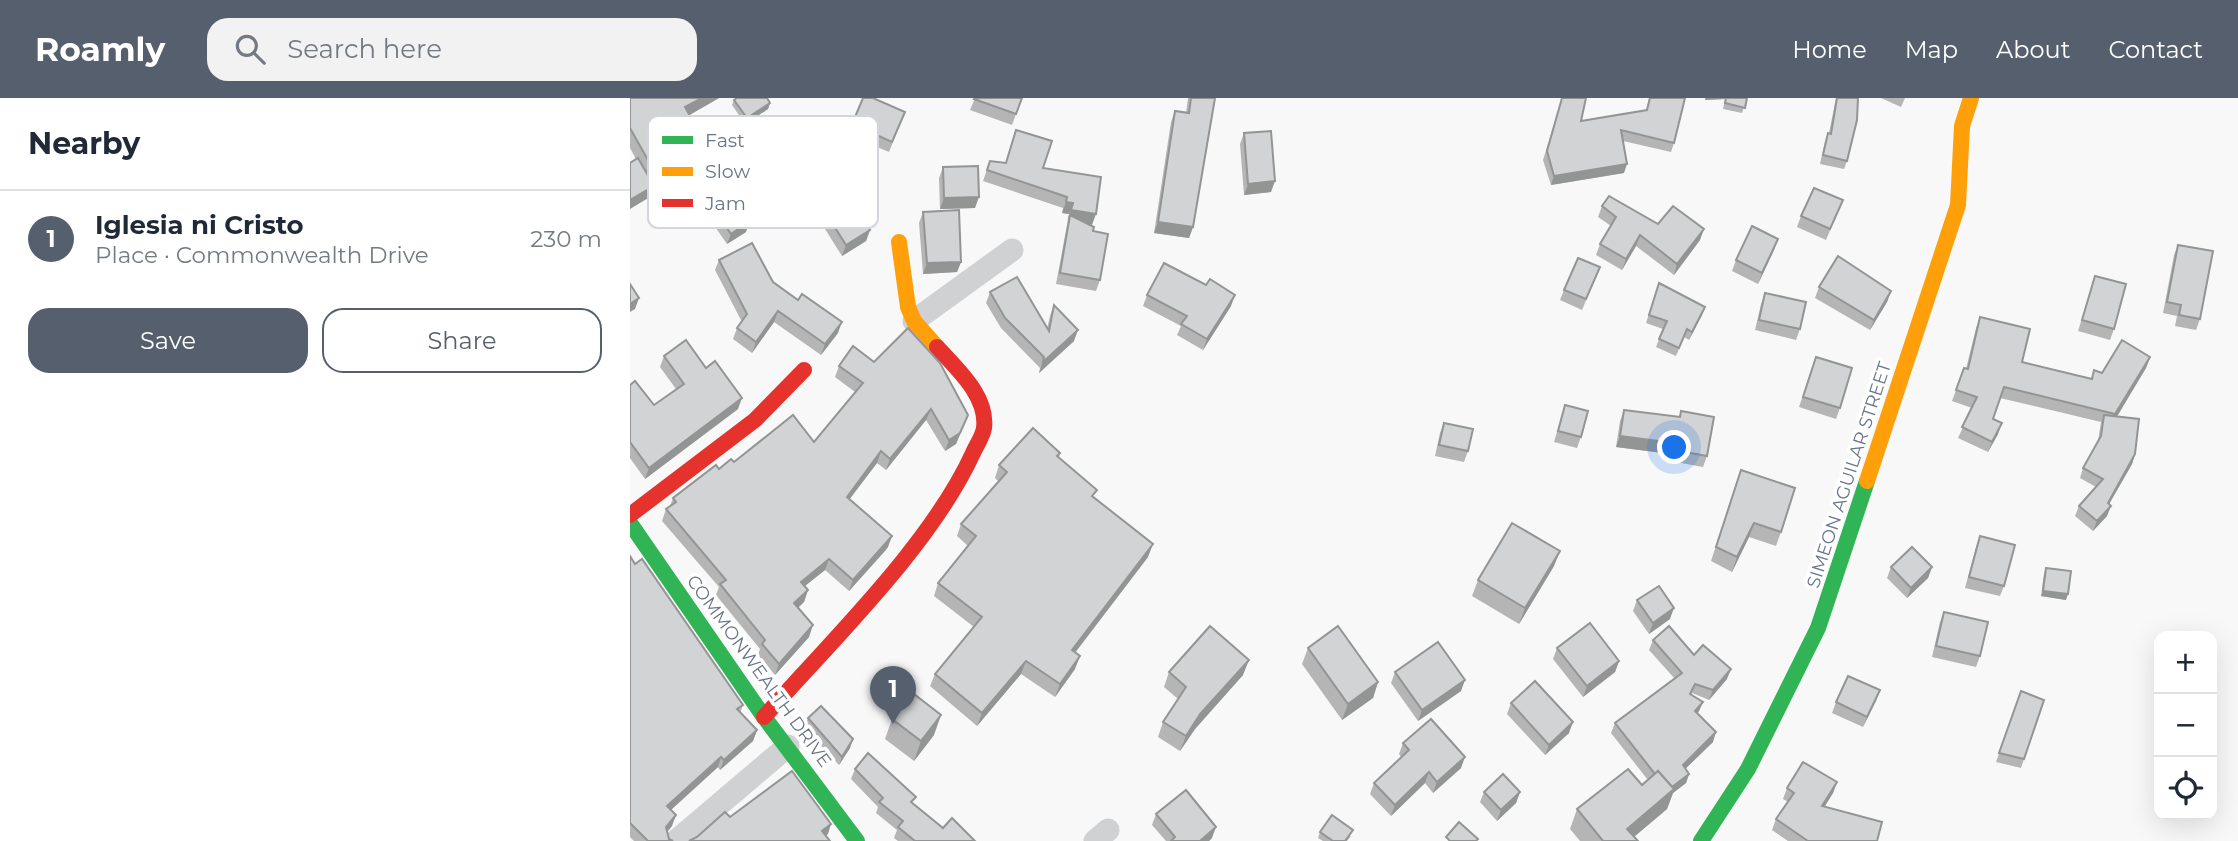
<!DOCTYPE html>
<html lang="en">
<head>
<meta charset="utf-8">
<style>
  body { margin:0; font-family:Montserrat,sans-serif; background:#f2f2f3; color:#1f2937 }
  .controls { position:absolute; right:21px; bottom:21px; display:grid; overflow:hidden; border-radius:14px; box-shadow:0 7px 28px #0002 }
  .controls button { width:63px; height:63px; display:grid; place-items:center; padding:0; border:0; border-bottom:2px solid #e0e1e3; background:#fff; color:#1f2937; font:35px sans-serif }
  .you { position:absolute; left:1045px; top:350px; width:24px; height:24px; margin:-18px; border:5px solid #fff; border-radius:50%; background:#1a73e8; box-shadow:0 0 0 10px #1a73e833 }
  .badge { display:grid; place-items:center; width:46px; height:46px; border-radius:50%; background:#565f6d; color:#fff; font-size:23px; font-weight:700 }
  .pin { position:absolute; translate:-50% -58px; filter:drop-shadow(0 2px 4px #0008) }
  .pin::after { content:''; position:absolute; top:37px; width:24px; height:21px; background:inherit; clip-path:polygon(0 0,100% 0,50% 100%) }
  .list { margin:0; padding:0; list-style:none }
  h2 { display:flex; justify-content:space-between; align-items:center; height:91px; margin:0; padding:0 28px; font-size:30px }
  h2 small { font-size:23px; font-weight:400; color:#747a83 }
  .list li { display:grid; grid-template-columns:46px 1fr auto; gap:21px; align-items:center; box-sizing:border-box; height:98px; padding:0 28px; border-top:2px solid #e0e1e3 }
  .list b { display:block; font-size:26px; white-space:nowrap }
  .list p { margin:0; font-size:23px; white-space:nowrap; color:#747a83 }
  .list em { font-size:23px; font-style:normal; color:#747a83 }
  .actions { display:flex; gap:14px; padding:21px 28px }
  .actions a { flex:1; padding:16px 0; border:2px solid #565f6d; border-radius:21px; text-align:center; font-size:24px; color:#565f6d }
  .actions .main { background:#565f6d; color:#fff }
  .icon { flex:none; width:38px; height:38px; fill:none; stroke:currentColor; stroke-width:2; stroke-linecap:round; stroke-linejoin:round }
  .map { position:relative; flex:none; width:1608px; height:743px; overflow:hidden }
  header { display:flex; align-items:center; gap:42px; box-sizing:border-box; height:98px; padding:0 35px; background:#565f6d; color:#fff }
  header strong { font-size:33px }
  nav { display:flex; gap:38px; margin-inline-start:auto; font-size:24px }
  .search { width:490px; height:63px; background:#f2f2f3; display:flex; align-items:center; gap:18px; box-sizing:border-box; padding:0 24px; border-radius:21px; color:#747a83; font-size:26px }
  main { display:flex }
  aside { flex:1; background:#fff }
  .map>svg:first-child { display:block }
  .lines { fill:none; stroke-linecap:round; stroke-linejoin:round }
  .street { stroke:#d0d1d3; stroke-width:23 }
  .fast { stroke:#30b455; stroke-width:16 }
  .slow { stroke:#ff9f0a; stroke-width:16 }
  .jam { stroke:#e5322d; stroke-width:16 }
  .wall { fill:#b5b5b6 }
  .shaded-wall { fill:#939494 }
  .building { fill:#d2d3d4; stroke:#939494; stroke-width:2 }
  .labels { text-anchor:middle; stroke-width:7; stroke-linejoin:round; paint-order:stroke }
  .street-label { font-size:18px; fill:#687488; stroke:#fff }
  .key { fill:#fff; stroke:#d2d5db; stroke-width:2 }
  .key-label { font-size:19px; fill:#687488 }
</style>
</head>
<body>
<header>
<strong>Roamly</strong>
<div class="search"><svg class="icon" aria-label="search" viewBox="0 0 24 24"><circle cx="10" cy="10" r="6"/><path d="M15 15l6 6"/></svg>Search here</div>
<nav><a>Home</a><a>Map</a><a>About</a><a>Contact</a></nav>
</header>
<main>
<aside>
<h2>Nearby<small></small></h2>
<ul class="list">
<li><span class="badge">1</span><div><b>Iglesia ni Cristo</b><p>Place · Commonwealth Drive</p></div><em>230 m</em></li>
</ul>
<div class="actions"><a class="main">Save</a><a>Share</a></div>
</aside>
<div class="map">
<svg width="1608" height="743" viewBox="0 0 1608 743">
  <rect width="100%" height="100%" fill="#f8f8f8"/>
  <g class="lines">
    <g class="street">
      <polyline points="284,223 382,152"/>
      <polyline points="46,743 158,648"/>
      <polyline points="465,743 478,732"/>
    </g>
    <g class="fast">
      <polyline points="0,425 134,619 227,743"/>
      <polyline points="1071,743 1118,671 1188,530 1237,383"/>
    </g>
    <g class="slow">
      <polyline points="269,144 278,209 284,223 307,249"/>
      <polyline points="1237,383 1328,107 1332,28 1341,0"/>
    </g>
    <g class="jam">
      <polyline points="0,417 125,322 174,272"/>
      <path d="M 134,619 C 202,542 301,447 343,355 C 346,348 353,338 354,330 C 358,298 327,271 307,249"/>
    </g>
  </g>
  <g class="wall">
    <polygon points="0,0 89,0 59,17 70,36 66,49 17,75 20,99 6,61 0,50"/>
    <polygon points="345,0 392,0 382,27 340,12"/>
    <polygon points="558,0 585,0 563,129 559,140 524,135 541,24 545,13 556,15"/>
    <polygon points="932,0 956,0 951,23 1016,12 1019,0 1055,0 1044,45 1041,54 993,43 994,75 921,87 913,62"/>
    <polygon points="1075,0 1117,0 1112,15 1093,11 1095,1 1075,2"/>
    <polygon points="1206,0 1228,0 1217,63 1214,71 1190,66 1195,43 1198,35 1199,35"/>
    <polygon points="1251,0 1275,0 1271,9"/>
    <polygon points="104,2 140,5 138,11 115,26 102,7"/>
    <polygon points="275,14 259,54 218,37 222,26"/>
    <polygon points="614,35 641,94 614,97 610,46"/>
    <polygon points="360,63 413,70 462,127 458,126 463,133 470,182 466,193 426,186 439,116 432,115 433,110 353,83"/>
    <polygon points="313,69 345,110 310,111 309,80"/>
    <polygon points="1213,102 1196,142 1167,129 1171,118"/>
    <polygon points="972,108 1028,126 1070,142 1044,177 1006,148 992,172 966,157 970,146 981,128 968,119"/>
    <polygon points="83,109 116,134 97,146 79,120"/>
    <polygon points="293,114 331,164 327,174 293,176 289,125"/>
    <polygon points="199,120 240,132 236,143 212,158 195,131"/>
    <polygon points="1548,147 1570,221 1566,232 1545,228 1547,218 1533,215 1544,157"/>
    <polygon points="1144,152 1128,186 1102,173 1106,162"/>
    <polygon points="89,162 143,184 208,235 191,257 144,224 122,255 103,241 107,230 112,224 85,172"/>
    <polygon points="970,169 952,212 930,202 934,192"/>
    <polygon points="1465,178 1484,231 1480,242 1448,233"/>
    <polygon points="1029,185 1072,217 1059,242 1054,239 1046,258 1026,249 1033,231 1016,225"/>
    <polygon points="1189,189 1261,193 1257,204 1240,232 1185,200"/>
    <polygon points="360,194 417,231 420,218 424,207 444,243 409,275 410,270 371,230 356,205"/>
    <polygon points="1135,195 1170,231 1166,242 1125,232 1131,206"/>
    <polygon points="517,197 601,208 573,252 547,237 551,228 513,208"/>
    <polygon points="1350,219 1392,264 1461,281 1464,272 1472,275 1520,259 1516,270 1486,318 1505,356 1502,366 1479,406 1477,418 1463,433 1445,418 1449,408 1466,389 1450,380 1453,370 1468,343 1471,324 1370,300 1363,321 1368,336 1358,354 1328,340 1342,310 1322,303 1334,270 1336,271 1346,230"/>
    <polygon points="34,258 76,270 108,311 15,381 0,360 0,287 24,307 46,291 30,269"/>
    <polygon points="244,264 338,317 326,346 315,353 296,322 256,372 247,365 219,401 258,449 219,493 195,472 175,488 178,492 174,504 168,510 179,539 145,577 128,557 130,551 86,497 89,489 32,423 36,411 40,408 43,400 89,371 104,364 184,344 225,294 205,279 209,268"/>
    <polygon points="1182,270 1210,310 1206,321 1169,309"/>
    <polygon points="935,307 951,339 947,350 924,344"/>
    <polygon points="994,312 1049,319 1051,313 1077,358 1073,369 1040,363 1041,356 986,349 990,323"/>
    <polygon points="814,325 838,353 834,364 805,358 810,335"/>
    <polygon points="430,355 429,360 518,459 445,555 445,571 425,599 391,576 347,628 300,588 305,576 344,529 304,498 308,485 338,448 327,438 331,426 369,384 365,380 369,367"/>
    <polygon points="1106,386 1151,434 1146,448 1119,439 1102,474 1081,463"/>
    <polygon points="1350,438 1374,488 1370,498 1335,490 1346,449"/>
    <polygon points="0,458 113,607 110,615 127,632 123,643 90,672 88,669 41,712 42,728 37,734 39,741 43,743 4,743 0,739"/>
    <polygon points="924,468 889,526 842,498 848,482"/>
    <polygon points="1261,469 1302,469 1298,480 1277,500 1257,480"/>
    <polygon points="1416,470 1436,502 1411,498 1414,475"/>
    <polygon points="1007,502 1040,521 1019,536 1003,513"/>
    <polygon points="1314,514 1350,558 1346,569 1302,559 1310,524"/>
    <polygon points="1023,542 1064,557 1097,581 1079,602 1062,595 1061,597 1073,604 1068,615 1083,644 1055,671 1059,676 1056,685 1043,695 1037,711 1004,739 1008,743 950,743 940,731 947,711 1012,687 1018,682 981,635 985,625 1045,581 1019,552"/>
    <polygon points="678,550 748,584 743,600 712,622 672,566"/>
    <polygon points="927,550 989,563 985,574 953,599 923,561"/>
    <polygon points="539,574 613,577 565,631 550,653 528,639 533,624 548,601 534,589"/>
    <polygon points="765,574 831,593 788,623 761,585"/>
    <polygon points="1250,592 1233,629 1202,615 1206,604"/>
    <polygon points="1391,593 1414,602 1391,670 1366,664"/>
    <polygon points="881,605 939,635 915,657 877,616"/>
    <polygon points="178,620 220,650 209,667 174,629"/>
    <polygon points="262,621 304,637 284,663 255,641"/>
    <polygon points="773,645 831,670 803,695 795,685 761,718 740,696 744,685 771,659 769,656"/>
    <polygon points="225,671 283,706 313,730 345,743 268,743 264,740 267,732 246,715 248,709 221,681"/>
    <polygon points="1207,684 1203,695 1195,708 1247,743 1158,743 1142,732 1146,721 1158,704 1153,701 1157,690"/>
    <polygon points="854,694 890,694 886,705 867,723 850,704"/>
    <polygon points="526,716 582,740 579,743 536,743 522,727"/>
    <polygon points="690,734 721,738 717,743 693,743 688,740"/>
  </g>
  <g class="shaded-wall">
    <polygon points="72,0 89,0 51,22 55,9"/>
    <polygon points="1076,0 1095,0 1095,1 1075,2"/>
    <polygon points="140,5 138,11 115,26 117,20"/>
    <polygon points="70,36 66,49 15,77 19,64"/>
    <polygon points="997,66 994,75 921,87 924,78"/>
    <polygon points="645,83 641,94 614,97 618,86"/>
    <polygon points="24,88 20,99 0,111 0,102"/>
    <polygon points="349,99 345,110 310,111 314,100"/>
    <polygon points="436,104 443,105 439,116 432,115"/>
    <polygon points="441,112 466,116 462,127 439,123 440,117 437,123"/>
    <polygon points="120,123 116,134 97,146 101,136"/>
    <polygon points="528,124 563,129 559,140 524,135"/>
    <polygon points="1074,131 1070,142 1044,177 1047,166"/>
    <polygon points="240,132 236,143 212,158 216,147"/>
    <polygon points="1010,137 1006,148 992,172 996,161"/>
    <polygon points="1148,141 1144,152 1128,186 1132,175"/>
    <polygon points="331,164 327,174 293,176 297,165"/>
    <polygon points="1261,193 1257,204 1240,232 1244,222"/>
    <polygon points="605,197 601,208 573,252 577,241"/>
    <polygon points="9,200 5,211 0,214 0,206"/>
    <polygon points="1075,209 1072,217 1059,242 1062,234"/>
    <polygon points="148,213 144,224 122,255 126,244"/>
    <polygon points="212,224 208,235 191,257 195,246"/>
    <polygon points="448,232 444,243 409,275 413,264"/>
    <polygon points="1520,259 1516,270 1482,327 1485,316"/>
    <polygon points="112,300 108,311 15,381 19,370"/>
    <polygon points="301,311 296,322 256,372 260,361"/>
    <polygon points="338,317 326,346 315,353 319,342"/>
    <polygon points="1372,325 1368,336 1358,354 1362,344"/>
    <polygon points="990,338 1045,345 1041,356 986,349"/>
    <polygon points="251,353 247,365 213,410 217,399"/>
    <polygon points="1505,356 1502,366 1474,415 1478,405"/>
    <polygon points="1481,408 1477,418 1463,433 1467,423"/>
    <polygon points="1124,425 1119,439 1102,474 1107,459"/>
    <polygon points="262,438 258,449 255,453 219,493 223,482"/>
    <polygon points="523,446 518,459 437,565 442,552"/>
    <polygon points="930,453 924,468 889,526 895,510"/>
    <polygon points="199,461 195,472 166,495 171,484"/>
    <polygon points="1302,469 1298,480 1277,500 1281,490"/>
    <polygon points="178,492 174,504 160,517 164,505"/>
    <polygon points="1413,493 1438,496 1436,502 1411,498"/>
    <polygon points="1044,510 1040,521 1019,536 1023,525"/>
    <polygon points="183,527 179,539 145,577 149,566"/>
    <polygon points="450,558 445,571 425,599 430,586"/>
    <polygon points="619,562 613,577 565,631 550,653 556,638 570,616"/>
    <polygon points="396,563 391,576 347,628 352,615"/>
    <polygon points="989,563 985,574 953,599 957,588"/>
    <polygon points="1101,571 1097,581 1079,602 1083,592"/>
    <polygon points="835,582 831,593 788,623 792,612"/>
    <polygon points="748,584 743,600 712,622 718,606"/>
    <polygon points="1250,592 1246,603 1233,629 1237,619"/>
    <polygon points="1073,604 1069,613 1061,623 1065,613"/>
    <polygon points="311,617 304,637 284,663 291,643"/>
    <polygon points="943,624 939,635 915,657 919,647"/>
    <polygon points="127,632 123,643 90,672 94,662"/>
    <polygon points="1086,634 1083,644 1049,677 1053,667"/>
    <polygon points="223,641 220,650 209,667 212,659"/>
    <polygon points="91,659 88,669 33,719 37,708"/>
    <polygon points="835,659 831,670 803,695 807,684"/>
    <polygon points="799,674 795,685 761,718 765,707"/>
    <polygon points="1059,676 1056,685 1043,695 1037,711 999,743 997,731 1037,692"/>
    <polygon points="1207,684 1203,695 1188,719 1192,708"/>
    <polygon points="890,694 886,705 867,723 871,712"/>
    <polygon points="46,717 42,728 33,739 36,729"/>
    <polygon points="201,726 198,736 189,743 192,733"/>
    <polygon points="586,729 582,740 579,743 570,743"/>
  </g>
  <g class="building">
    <polygon points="0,0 72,0 55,9 70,36 19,64 0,30"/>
    <polygon points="107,0 137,0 140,5 117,20 104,2"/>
    <polygon points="233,0 243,0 275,14 262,44 222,26"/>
    <polygon points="345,0 392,0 386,16 344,1"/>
    <polygon points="561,0 585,0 563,129 528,124 545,13 559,15"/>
    <polygon points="932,0 956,0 951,23 1017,12 1020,0 1055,0 1044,45 991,32 997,66 924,78 917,53"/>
    <polygon points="1096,0 1117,0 1115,10 1095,5"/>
    <polygon points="1207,0 1228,0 1227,22 1217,63 1193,57 1198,35 1201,36"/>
    <polygon points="386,32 422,43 413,70 471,79 466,116 441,112 443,105 436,104 437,99 357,72 360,63 376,65"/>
    <polygon points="641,33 645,83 618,86 614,35"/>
    <polygon points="8,60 24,88 0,102 0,65"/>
    <polygon points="348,68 349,99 314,100 313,69"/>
    <polygon points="1184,90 1213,102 1200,131 1171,118"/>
    <polygon points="102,96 120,123 101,136 83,109"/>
    <polygon points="979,98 1028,126 1043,108 1074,131 1047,166 1010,137 996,161 970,146 986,119 972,108"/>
    <polygon points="223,106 240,132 216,147 199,120"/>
    <polygon points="329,112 331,164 297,165 293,114"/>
    <polygon points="440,117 464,129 463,133 478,136 470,182 430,175"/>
    <polygon points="1122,128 1148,141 1132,175 1106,162"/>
    <polygon points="122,145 143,184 168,202 172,196 212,224 195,246 148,213 126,244 107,230 117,216 89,162"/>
    <polygon points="1548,147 1583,153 1570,221 1549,217 1551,207 1537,204"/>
    <polygon points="1208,158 1261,193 1244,222 1189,189"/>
    <polygon points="948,160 970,169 956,201 934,192"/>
    <polygon points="534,165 576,187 580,181 605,197 577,241 551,226 557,218 517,197"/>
    <polygon points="1465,178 1496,186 1484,231 1452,222"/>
    <polygon points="387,179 419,233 424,207 448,232 413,264 414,259 375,220 360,194"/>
    <polygon points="1029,185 1075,209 1062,234 1057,231 1049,250 1029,241 1037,223 1019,217"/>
    <polygon points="0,186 9,200 0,206"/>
    <polygon points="1135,195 1176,204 1170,231 1129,222"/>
    <polygon points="1350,219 1400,231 1392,264 1462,281 1464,272 1472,275 1492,242 1520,259 1485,316 1374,289 1363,321 1372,325 1362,344 1332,329 1347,299 1326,292 1334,270 1338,271"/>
    <polygon points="278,230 310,265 338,317 330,335 319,342 301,311 260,361 251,353 217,399 262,438 223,482 199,461 171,484 178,492 164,505 183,527 149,566 132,546 135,542 90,486 96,482 36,411 46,404 43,400 86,367 89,371 101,361 104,364 163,317 184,344 233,285 209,268 223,248 244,264"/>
    <polygon points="56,242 76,270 85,263 112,300 19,370 0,344 0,287 5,283 24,307 54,286 34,258"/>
    <polygon points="1186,259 1222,270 1210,310 1173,299"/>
    <polygon points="935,307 958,313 951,339 928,333"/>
    <polygon points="994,312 1050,319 1051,313 1084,319 1077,358 1044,352 1045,345 990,338"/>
    <polygon points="1474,317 1509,321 1505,356 1478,405 1481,408 1467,423 1449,408 1473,381 1453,370 1471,338"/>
    <polygon points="814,325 843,331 838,353 809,347"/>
    <polygon points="403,330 430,355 427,358 467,392 462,398 523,446 442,552 450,558 430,586 396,563 352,615 305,576 352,519 308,485 346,438 331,426 377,374 369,367"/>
    <polygon points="1111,372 1165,390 1151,434 1124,425 1107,459 1086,449"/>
    <polygon points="882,425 930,453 895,510 848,482"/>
    <polygon points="1350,438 1385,447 1374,488 1339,479"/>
    <polygon points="1282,449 1302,469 1281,490 1261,469"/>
    <polygon points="0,458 5,466 12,461 113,607 107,611 127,632 94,662 91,659 37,708 46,717 36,729 39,741 43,743 18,743 0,725"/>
    <polygon points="1416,470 1441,473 1438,496 1413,493"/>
    <polygon points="1029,488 1044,510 1023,525 1007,502"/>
    <polygon points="1314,514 1358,524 1350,558 1306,548"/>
    <polygon points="960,525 989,563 957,588 927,550"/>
    <polygon points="580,528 619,562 570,616 556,638 533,624 556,589 539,574"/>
    <polygon points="708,528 748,584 718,606 678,550"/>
    <polygon points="1039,528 1064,557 1073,547 1101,571 1083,592 1065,586 1060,596 1073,604 1065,613 1086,634 1053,667 1059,676 1042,689 1028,673 1025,676 985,625 1052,575 1023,542"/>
    <polygon points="808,544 835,582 792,612 765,574"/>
    <polygon points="1218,578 1250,592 1237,619 1206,604"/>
    <polygon points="905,583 943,624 919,647 881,605"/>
    <polygon points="1391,593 1414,602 1394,661 1369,655"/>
    <polygon points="284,596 311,617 291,643 262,621"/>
    <polygon points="191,608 223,641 212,659 178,620"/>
    <polygon points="801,621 835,659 807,684 799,674 765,707 744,685 779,652 773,645"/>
    <polygon points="238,655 286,699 281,704 313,730 322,720 345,743 285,743 268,729 273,723 249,704 253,700 225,671"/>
    <polygon points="1173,664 1207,684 1192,708 1252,724 1247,743 1178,743 1146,721 1164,695 1157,690"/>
    <polygon points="998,671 1012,687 1028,673 1044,691 997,731 1008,743 973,743 947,711"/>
    <polygon points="162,673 201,726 192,733 200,743 59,743 67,739 95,714 100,719"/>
    <polygon points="873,676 890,694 871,712 854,694"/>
    <polygon points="556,692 586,729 570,743 541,743 545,739 526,716"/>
    <polygon points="702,717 723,732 715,743 703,743 690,734"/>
    <polygon points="829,724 848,741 846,743 820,743 816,739"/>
  </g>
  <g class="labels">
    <g class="street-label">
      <text transform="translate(1219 377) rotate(-72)" y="6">SIMEON AGUILAR STREET</text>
      <text transform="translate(129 573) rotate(54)" y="6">COMMONWEALTH DRIVE</text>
    </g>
  </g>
  <rect x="18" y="18" width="230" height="112" rx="10" class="key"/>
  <rect x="32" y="38" width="31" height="8" fill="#30b455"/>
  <rect x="32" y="69" width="31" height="9" fill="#ff9f0a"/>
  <rect x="32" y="101" width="31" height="8" fill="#e5322d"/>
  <g class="key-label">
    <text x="75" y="49">Fast</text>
    <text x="75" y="80">Slow</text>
    <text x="75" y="112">Jam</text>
  </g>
</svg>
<div class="controls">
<button>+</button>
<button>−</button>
<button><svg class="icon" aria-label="locate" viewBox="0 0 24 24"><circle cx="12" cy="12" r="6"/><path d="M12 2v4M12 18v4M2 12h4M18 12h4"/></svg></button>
</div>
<div class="you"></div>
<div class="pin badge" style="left:263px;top:626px">1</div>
</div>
</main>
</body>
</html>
